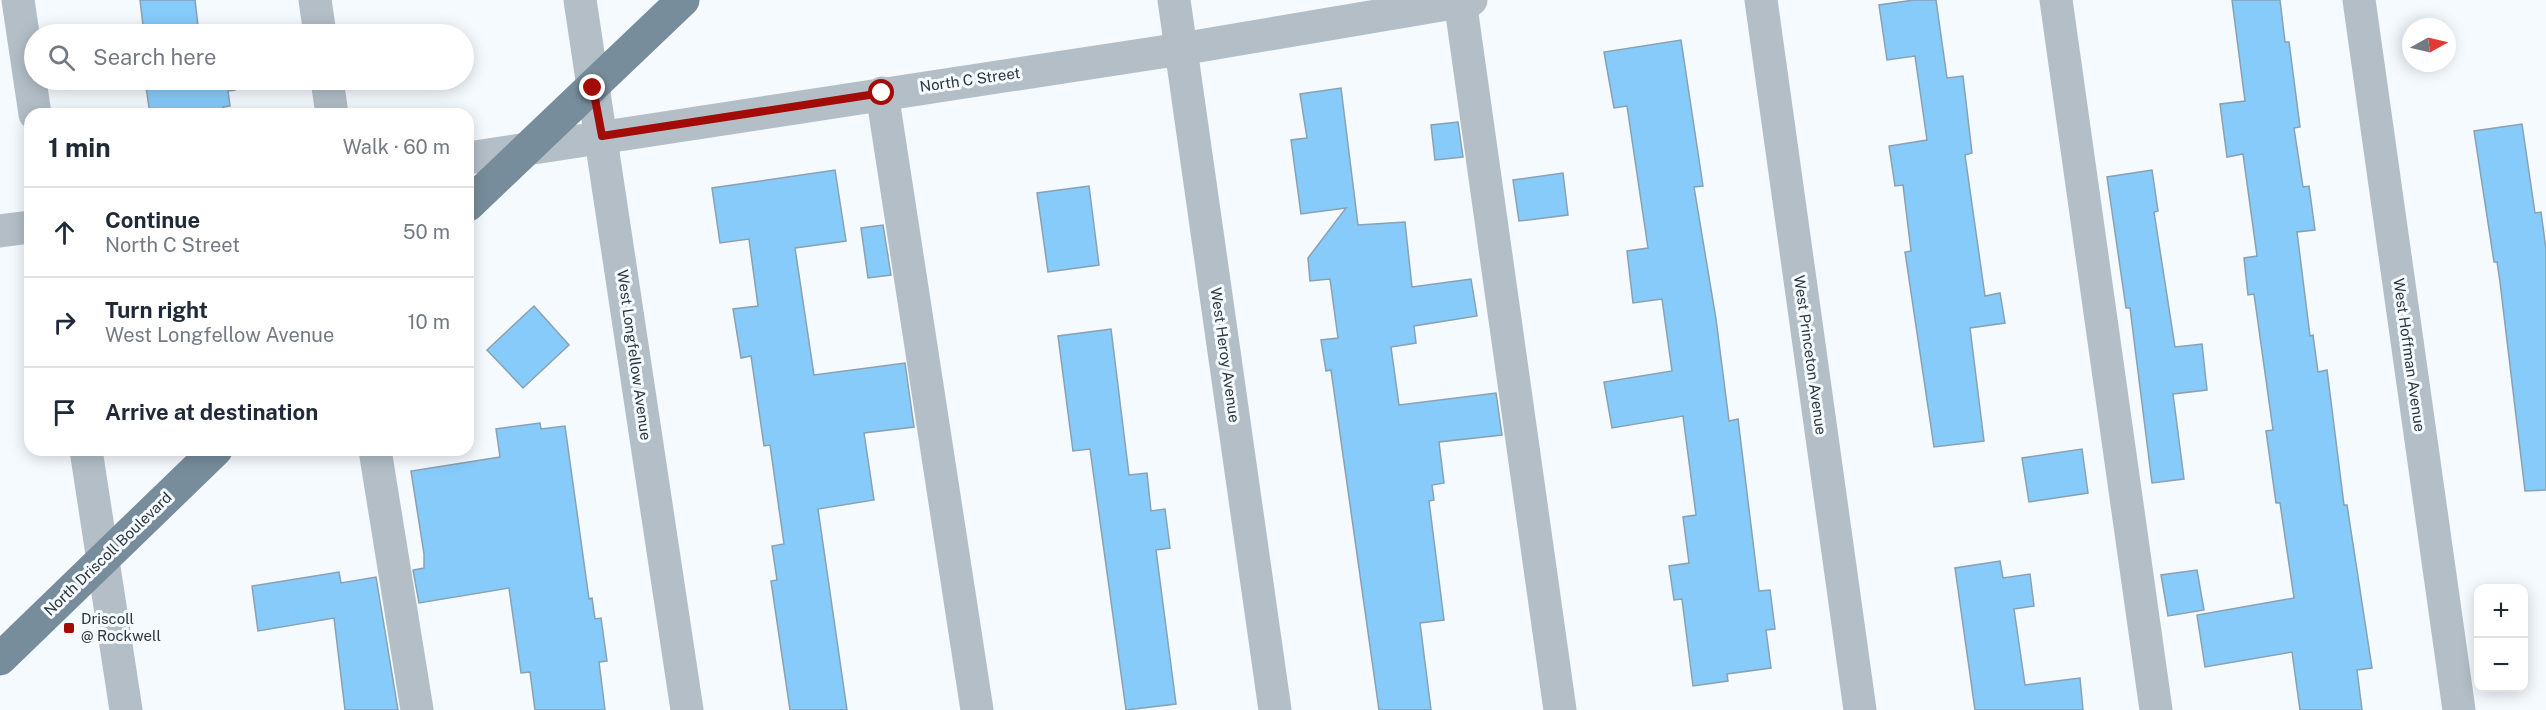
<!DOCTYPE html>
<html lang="en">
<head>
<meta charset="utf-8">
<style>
  body { margin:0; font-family:"Public Sans",sans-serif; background:#f2f2f3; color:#1f2937 }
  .controls { position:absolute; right:18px; bottom:18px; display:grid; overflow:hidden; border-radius:12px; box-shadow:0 3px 15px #0003 }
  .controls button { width:54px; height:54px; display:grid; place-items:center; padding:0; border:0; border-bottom:2px solid #e0e1e3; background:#fff; color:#1f2937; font:30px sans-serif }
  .compass { position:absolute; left:2402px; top:18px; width:54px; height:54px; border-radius:50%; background:#fff; box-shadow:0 3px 15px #0003; rotate:82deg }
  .stop { position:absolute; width:18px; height:18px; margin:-14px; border:4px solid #a30b06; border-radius:50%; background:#fff }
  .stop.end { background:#a30b06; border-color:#fff; box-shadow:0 2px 6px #0008 }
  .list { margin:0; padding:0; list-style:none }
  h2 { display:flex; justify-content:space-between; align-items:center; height:78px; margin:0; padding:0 24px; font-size:26px }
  h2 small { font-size:20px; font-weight:400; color:#747a83 }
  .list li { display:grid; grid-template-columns:39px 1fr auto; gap:18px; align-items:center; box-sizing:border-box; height:90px; padding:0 24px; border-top:2px solid #e0e1e3 }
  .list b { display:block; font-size:22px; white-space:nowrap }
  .list p { margin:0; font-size:20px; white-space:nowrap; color:#747a83 }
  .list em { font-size:20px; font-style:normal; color:#747a83 }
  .icon { flex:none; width:33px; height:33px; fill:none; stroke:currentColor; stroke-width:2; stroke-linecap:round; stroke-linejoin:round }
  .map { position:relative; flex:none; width:2546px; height:710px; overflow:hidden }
  .search { position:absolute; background:#fff; box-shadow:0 3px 15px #0003; left:24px; top:24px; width:450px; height:66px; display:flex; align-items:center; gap:15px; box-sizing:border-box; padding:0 21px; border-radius:33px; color:#747a83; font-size:22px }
  .panel { position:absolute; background:#fff; box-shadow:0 3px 15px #0003; left:24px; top:108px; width:450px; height:348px; border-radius:18px }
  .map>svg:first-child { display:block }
  .building { fill:#87cbfa; stroke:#89a1b2; stroke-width:1.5 }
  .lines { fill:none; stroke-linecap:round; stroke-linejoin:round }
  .minor { stroke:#b3bec7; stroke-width:33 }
  .major { stroke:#788d9b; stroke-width:33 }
  .route { stroke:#a30b06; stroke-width:8 }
  .poi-dot { fill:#a30b06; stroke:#f5fafe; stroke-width:2 }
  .labels { text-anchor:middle; stroke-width:6; stroke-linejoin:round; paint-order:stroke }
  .street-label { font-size:15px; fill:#2b353c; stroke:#f5fafe }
  .poi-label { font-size:15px; fill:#2b353c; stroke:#f5fafe; text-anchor:start }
</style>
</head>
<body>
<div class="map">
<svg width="2546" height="710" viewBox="0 0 2546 710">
  <rect width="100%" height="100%" fill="#f5fafe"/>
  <g class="building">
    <polygon points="140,0 195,0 199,34 144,34"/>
    <polygon points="1914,0 1936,0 1947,78 1963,76 1972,153 1965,155 1985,296 2000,293 2005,323 1970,328 1984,441 1934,447 1905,252 1911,251 1903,185 1895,186 1889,146 1927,140 1915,56 1887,60 1879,5"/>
    <polygon points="2232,0 2280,0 2285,42 2289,42 2300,127 2294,128 2303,187 2309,186 2315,230 2297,232 2310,336 2313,335 2318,372 2327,370 2344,505 2347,505 2372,668 2357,670 2362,710 2300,710 2292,652 2205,667 2197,615 2294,598 2280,503 2276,503 2266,431 2273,430 2254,294 2248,295 2244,258 2257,256 2243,154 2227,157 2220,104 2245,101"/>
    <polygon points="1681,40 1703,186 1694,187 1716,319 1729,421 1738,419 1759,591 1770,590 1775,629 1766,630 1771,668 1727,674 1728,681 1693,686 1682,599 1674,600 1669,566 1689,563 1683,517 1696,515 1683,416 1612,428 1604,382 1672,371 1662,299 1633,303 1627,251 1648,248 1627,106 1614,108 1604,52"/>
    <polygon points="145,80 235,80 235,90 228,91 230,106 223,107 224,114 150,114"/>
    <polygon points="1341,88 1358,225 1405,222 1412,287 1471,279 1477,316 1414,326 1416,343 1391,347 1399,405 1496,393 1502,435 1439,442 1444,483 1432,485 1434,500 1429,501 1444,620 1420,623 1431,710 1379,710 1331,370 1326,371 1321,340 1338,338 1330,279 1310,281 1308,258 1346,208 1301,214 1291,140 1307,138 1300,94"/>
    <polygon points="1458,122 1463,157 1435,160 1431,125"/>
    <polygon points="2522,124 2535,213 2541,212 2546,249 2546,490 2525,491 2500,282 2497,262 2494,262 2474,131"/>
    <polygon points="835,170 846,241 795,248 814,375 905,363 914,427 864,433 874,500 818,509 847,710 790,710 771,581 777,580 772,546 784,544 770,445 764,446 751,356 741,358 733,309 758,306 749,239 720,243 712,188"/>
    <polygon points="2152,170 2158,211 2154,212 2175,347 2202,344 2207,390 2173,394 2184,479 2152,483 2130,308 2126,308 2107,177"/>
    <polygon points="1563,173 1568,215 1519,221 1513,180"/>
    <polygon points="1089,186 1099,265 1048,272 1037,193"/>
    <polygon points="883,225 891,275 868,278 861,228"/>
    <polygon points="534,306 569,345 523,388 487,350"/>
    <polygon points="1111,329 1129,475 1147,473 1151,511 1165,509 1170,548 1156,550 1176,704 1126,710 1090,449 1073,451 1058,336"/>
    <polygon points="540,423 541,429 565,426 589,599 592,598 595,619 601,618 607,661 599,662 605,710 535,710 530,672 521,673 509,588 419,603 413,570 424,568 424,554 411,471 500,457 496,429"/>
    <polygon points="2082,449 2088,493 2029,502 2022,458"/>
    <polygon points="2000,561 2003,578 2030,574 2034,606 2014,609 2025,685 2080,678 2083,710 1975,710 1955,568"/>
    <polygon points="2197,570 2204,610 2168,616 2161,575"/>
    <polygon points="339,572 341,583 376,577 398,710 345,710 334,618 258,631 252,586"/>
  </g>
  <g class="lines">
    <g class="minor">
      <polyline points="18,0 35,114"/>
      <polyline points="315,0 320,34"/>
      <polyline points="580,0 687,710"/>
      <polyline points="1174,0 1275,710"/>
      <polyline points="1460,0 1560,710"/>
      <polyline points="1761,0 1860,710"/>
      <polyline points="2056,0 2156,710"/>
      <polyline points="2359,0 2459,710"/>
      <polyline points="327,80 332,114"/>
      <polyline points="882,93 977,710"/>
      <polyline points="468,158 1181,49 1471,0"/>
      <polyline points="0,231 30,227"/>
      <polyline points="86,450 126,710"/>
      <polyline points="375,450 417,710"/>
    </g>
    <g class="major">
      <polyline points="468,205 683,0"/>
      <polyline points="0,659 216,450"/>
    </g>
  </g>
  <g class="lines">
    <polyline class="route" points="593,88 602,136 882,93"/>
  </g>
  <rect class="poi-dot" x="63" y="622" width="12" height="12" rx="3"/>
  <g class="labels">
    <g class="street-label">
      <text transform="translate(970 80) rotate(-8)" y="5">North C Street</text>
      <text transform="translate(634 355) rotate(82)" y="5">West Longfellow Avenue</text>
      <text transform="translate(1225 355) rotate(82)" y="5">West Heroy Avenue</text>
      <text transform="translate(1810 355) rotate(82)" y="5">West Princeton Avenue</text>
      <text transform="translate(2409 355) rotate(82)" y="5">West Hoffman Avenue</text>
      <text transform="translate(108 554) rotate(-44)" y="5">North Driscoll Boulevard</text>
    </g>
    <g class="poi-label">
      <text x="81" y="624">Driscoll<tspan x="81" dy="17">@ Rockwell</tspan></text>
    </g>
  </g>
</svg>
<div class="controls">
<button>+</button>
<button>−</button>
</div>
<svg class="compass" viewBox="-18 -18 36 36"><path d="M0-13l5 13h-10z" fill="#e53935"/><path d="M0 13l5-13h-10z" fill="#747a83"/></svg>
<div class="stop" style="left:882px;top:93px"></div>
<div class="stop end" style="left:593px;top:88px"></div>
<div class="search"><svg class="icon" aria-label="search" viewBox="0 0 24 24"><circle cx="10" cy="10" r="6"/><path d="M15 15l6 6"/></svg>Search here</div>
<section class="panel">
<h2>1 min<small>Walk · 60 m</small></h2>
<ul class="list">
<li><svg class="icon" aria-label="ahead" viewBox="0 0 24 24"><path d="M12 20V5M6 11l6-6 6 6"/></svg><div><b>Continue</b><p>North C Street</p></div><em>50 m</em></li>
<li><svg class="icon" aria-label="right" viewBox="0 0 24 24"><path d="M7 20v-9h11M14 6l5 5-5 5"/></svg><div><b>Turn right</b><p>West Longfellow Avenue</p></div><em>10 m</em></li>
<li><svg class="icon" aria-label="arrive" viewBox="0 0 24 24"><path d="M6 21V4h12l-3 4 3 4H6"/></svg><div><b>Arrive at destination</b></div></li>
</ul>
</section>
</div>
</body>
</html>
